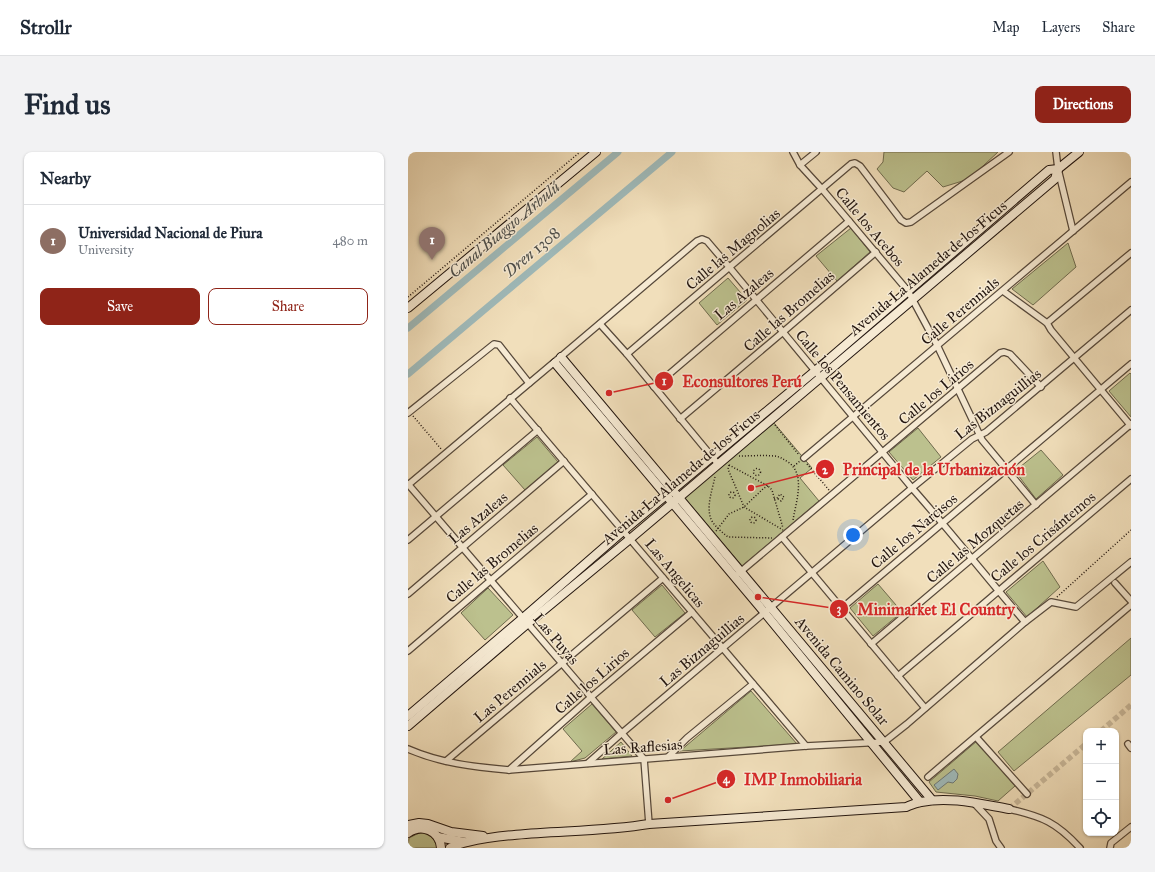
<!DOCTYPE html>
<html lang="en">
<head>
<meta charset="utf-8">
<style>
  body { margin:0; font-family:"IM FELL Great Primer",serif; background:#f2f2f3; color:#1f2937 }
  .controls { position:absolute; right:12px; bottom:12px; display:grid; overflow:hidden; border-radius:8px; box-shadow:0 1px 3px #0004 }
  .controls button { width:36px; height:36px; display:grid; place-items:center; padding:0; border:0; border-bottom:1px solid #e0e1e3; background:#fff; color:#1f2937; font:20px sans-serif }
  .you { position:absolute; left:445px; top:383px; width:14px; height:14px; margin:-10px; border:3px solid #fff; border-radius:50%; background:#1a73e8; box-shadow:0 0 0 6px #1a73e833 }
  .badge { display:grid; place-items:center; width:26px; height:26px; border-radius:50%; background:#8f2418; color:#fff; font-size:13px; font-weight:700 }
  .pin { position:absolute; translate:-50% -33px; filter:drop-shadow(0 1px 2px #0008) }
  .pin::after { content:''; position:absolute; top:21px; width:14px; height:12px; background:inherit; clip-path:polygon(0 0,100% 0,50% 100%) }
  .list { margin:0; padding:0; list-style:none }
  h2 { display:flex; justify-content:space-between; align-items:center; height:52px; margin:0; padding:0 16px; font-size:17px }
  h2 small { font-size:13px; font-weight:400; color:#747a83 }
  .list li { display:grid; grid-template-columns:26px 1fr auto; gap:12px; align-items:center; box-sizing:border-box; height:72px; padding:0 16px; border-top:1px solid #e0e1e3 }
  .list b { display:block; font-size:15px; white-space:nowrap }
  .list p { margin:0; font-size:13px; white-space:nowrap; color:#747a83 }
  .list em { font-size:13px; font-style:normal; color:#747a83 }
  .actions { display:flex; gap:8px; padding:12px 16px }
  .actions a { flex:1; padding:9px 0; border:1px solid #8f2418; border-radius:8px; text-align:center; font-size:14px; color:#8f2418 }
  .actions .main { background:#8f2418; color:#fff }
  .icon { flex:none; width:22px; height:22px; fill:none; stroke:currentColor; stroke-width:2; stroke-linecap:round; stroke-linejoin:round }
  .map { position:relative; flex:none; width:723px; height:696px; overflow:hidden; border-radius:8px }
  header { display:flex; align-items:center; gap:24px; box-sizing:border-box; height:56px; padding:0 20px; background:#fff; border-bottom:1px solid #e0e1e3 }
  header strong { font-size:19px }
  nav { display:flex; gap:22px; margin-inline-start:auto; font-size:14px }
  .intro { display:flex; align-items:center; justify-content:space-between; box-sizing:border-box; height:96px; padding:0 24px }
  h1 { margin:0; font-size:28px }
  .button { padding:10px 18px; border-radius:8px; background:#8f2418; color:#fff; font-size:14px; font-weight:700 }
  main { display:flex; gap:24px; padding:0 24px }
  aside { flex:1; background:#fff; border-radius:8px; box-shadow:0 1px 3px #0004 }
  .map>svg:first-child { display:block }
  .green { fill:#bcc18e; stroke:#6f6b4e }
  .water { fill:#9fbaba; stroke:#6d7876 }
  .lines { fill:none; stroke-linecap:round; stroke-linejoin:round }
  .canal { stroke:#9fbaba; stroke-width:7 }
  .street-tunnel { stroke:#c8b799; stroke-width:5.5; stroke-dasharray:5.5 3; stroke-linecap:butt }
  .street-casing { stroke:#56483a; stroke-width:8 }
  .secondary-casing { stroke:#22150f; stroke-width:10 }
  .path { stroke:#22150f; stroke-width:1.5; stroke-dasharray:1 2; stroke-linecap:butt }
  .street { stroke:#f6ead3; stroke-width:5.5 }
  .secondary { stroke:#f6ead3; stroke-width:8 }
  .labels { text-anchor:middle; stroke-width:3; stroke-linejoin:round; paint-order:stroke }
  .street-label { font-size:15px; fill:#22150f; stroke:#f6ead3 }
  .water-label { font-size:16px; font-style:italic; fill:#4e4f4b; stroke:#f6ead3 }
  .leader { fill:none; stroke:#d62828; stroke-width:1.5 }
  .callout-dot { fill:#d62828; stroke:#f6ead3; stroke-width:1.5 }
  .mark-label { font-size:12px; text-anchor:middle; font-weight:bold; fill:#fff }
  .callout-label { font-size:16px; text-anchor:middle; font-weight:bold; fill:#d62828; stroke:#f6ead3; stroke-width:3; stroke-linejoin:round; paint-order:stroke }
</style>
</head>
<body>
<header>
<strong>Strollr</strong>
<nav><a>Map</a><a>Layers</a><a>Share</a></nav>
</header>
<div class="intro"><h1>Find us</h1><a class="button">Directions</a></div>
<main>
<aside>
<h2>Nearby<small></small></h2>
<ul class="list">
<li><span class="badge" style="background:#8d6e63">1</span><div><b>Universidad Nacional de Piura</b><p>University</p></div><em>480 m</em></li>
</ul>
<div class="actions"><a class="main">Save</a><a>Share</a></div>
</aside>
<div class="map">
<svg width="723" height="696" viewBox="0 0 723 696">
  <rect width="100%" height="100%" fill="#f1dfbb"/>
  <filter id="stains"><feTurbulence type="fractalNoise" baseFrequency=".005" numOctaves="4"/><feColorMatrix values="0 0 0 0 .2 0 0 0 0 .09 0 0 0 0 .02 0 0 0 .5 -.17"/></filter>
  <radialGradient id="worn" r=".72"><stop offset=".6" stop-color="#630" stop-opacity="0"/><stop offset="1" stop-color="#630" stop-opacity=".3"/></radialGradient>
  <g class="green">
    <polygon points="476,0 590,0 561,27 535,35 519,19 496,40 485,36 469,17 475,10"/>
    <polygon points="443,76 462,100 429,129 408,104"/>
    <polygon points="660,91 668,115 625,153 604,137"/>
    <polygon points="320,126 339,148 309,173 291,151"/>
    <polygon points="722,221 723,222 723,265 701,239"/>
    <polygon points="366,271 404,316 392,326 411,349 334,414 276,345"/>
    <polygon points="510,276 533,305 505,328 481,300"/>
    <polygon points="129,285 150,310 117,338 95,313"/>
    <polygon points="633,298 655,323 628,347 607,319"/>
    <polygon points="635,409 652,435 619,465 598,440"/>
    <polygon points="470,432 494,460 465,484 442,456"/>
    <polygon points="254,433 277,461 247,485 224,458"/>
    <polygon points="80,436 105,463 77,488 53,461"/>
    <polygon points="723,486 723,523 606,619 590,600"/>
    <polygon points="343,539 389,592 272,599"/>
    <polygon points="184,552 208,580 177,606 162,610 174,599 155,577"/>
    <polygon points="569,589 607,634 590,649 567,644 528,640 521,630"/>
    <polygon points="213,590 224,604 194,607"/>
    <path d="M 11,681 C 21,681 27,686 29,696 L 0,696 L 1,686 Z"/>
  </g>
  <polygon class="water" points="546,617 550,622 549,627 545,631 540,630 530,638 526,633"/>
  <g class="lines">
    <g class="canal">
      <polyline points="0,176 210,0"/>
      <polyline points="0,222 264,0"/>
    </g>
    <g class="street-tunnel">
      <polyline points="693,579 723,553"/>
      <polyline points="601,657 678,592"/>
    </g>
    <g class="street-casing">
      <g id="street">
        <polyline points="385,0 392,13 414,37 500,139 529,193 574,288 628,353"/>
        <polyline points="648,0 650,17 665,79"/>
        <polyline points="392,13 408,0"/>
        <polyline points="595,139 639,171 643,178 723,274"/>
        <polyline points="639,171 723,101"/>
        <polyline points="192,172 219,202 310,312"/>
        <polyline points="219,202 443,12 447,11 452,14 493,68 498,71 503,70 601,0"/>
        <polyline points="246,235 441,69"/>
        <polyline points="102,246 398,594"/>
        <polyline points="0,261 86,192 91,193 121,231"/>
        <polyline points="272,267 375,180 468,100"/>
        <polyline points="396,306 723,30"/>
        <polyline points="0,332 236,607 241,672"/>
        <path d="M 0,333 C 97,252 193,171 289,89 L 294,87 L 299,89 L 322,116 L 504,336 C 543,380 579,426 617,470"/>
        <polyline points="374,385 517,556"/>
        <polyline points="0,388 130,278"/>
        <polyline points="331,421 592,201 596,200 602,202 633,235"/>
        <polyline points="707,431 723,449"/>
        <polyline points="0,442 156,309"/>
        <polyline points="434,456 723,212"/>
        <polyline points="463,492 723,272"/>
        <polyline points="0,499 184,342"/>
        <polyline points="490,524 723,327"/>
        <polyline points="568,585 619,642"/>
        <polyline points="720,592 723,596"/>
        <path d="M 0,597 C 32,611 66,615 101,618 L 398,594 L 476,590 L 499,572 L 617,470 L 643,450 L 668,455 L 723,410"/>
        <polyline points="260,605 279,586 345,532"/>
        <polyline points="38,609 255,426"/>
        <polyline points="180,611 214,581 504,336 564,287 578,280 723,158"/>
        <polyline points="101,618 182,546 284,460"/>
        <polyline points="520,625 723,453"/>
        <polyline points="566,651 581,667 588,689 593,696"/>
        <path d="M 601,657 C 635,665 648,670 672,696"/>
        <polyline points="702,696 703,691 723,675"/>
      </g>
    </g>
    <g class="secondary-casing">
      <g id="secondary">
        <polyline points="0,156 188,0"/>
        <polyline points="153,205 524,648"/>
        <polyline points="147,211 357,461 512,650"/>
        <polyline points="0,564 115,466 215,379 407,219 641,18 650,17 671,0"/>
        <polyline points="0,574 119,472 222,387 647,27 650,17"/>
        <polyline points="0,673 11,671 20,672 43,680 75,684"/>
        <path d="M 0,681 C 14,671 32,679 33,696"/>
        <polyline points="30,685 56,690"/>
        <path d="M 42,696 C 47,694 53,691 59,690 C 119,677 181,682 241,672 L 498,655 C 503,653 507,651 513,650 C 542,644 572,652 601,657"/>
      </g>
    </g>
    <g class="path">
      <polyline points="0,145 172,0"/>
      <polyline points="5,264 34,298"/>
      <polyline points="367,273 391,303"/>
      <path d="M 331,304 C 342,304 354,303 366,304 C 371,304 375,307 380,310 C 398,322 388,350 385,368"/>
      <polyline points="399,312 421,338"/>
      <polyline points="321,313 360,334 364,338 375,376"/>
      <polyline points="321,313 320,317 336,355 375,378"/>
      <polyline points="386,314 392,309"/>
      <circle cx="349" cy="320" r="3.5"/>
      <path d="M 307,325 C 304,339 296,360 306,372 C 310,377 315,381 320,385 L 364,386"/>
      <circle cx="324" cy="343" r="3"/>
      <polyline points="366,347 369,346 372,342 376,345 373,349 369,346"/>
      <circle cx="345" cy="368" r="3"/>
      <polyline points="308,379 321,362 336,355 356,336 360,334"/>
      <polyline points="649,445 723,378"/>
    </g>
    <use href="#street" class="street"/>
    <use href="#secondary" class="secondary"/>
  </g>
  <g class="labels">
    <g class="street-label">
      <text transform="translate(462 75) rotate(50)" y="5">Calle los Acebos</text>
      <text transform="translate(325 97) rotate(-40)" y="5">Calle las Magnolias</text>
      <text transform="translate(520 116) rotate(-40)" y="5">Avenida La Alameda de los Ficus</text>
      <text transform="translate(336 142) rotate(-40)" y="5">Las Azaleas</text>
      <text transform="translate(381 159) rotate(-41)" y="5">Calle las Bromelias</text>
      <text transform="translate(552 159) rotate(-40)" y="5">Calle Perennials</text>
      <text transform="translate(435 233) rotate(50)" y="5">Calle los Pensamientos</text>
      <text transform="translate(528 240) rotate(-40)" y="5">Calle los Lirios</text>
      <text transform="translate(590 252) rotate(-38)" y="5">Las Biznaguillias</text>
      <text transform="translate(273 325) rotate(-40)" y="5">Avenida La Alameda de los Ficus</text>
      <text transform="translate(70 366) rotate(-40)" y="5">Las Azaleas</text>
      <text transform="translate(506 379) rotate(-40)" y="5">Calle los Narcisos</text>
      <text transform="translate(635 385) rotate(-40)" y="5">Calle los Crisántemos</text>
      <text transform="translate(567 389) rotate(-40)" y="5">Calle las Mozquetas</text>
      <text transform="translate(84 411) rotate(-40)" y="5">Calle las Bromelias</text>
      <text transform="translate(267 421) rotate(50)" y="5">Las Angelicas</text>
      <text transform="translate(148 487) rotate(50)" y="5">Las Puyas</text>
      <text transform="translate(294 498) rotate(-40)" y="5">Las Biznaguillias</text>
      <text transform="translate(434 519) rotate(50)" y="5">Avenida Camino Solar</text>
      <text transform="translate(184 529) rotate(-41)" y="5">Calle los Lirios</text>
      <text transform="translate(102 539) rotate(-40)" y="5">Las Perennials</text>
      <text transform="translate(235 595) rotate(-4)" y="5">Las Raflesias</text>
    </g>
    <g class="water-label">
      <text transform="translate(96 77) rotate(-40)" y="6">Canal Biaggio Arbulú</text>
      <text transform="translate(123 100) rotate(-40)" y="6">Dren 1308</text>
    </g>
  </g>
  <path class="leader" d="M201 241L256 229M343 336L417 317M350 445L431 457M260 648L318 627"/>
  <g class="callout-dot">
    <circle cx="201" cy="241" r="4"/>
    <circle cx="343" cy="336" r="4"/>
    <circle cx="350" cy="445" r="4"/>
    <circle cx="260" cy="648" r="4"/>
    <circle cx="256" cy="229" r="10"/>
    <circle cx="417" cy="317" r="10"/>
    <circle cx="431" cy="457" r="10"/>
    <circle cx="318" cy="627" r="10"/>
  </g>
  <g class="mark-label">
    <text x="256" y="233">1</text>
    <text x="417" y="322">2</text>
    <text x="431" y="461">3</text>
    <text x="318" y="631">4</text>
  </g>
  <g class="callout-label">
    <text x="334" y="235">Econsultores Perú</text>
    <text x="526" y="323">Principal de la Urbanización</text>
    <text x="528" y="463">Minimarket El Country</text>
    <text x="395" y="633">IMP Inmobiliaria</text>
  </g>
  <rect width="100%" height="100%" filter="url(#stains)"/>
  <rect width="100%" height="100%" fill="url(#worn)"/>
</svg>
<div class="controls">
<button>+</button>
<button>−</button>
<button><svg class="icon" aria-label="locate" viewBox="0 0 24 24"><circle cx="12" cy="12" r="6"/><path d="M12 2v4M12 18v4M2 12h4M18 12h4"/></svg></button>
</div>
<div class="you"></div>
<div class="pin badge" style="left:24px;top:108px;background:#8d6e63">1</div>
</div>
</main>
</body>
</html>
